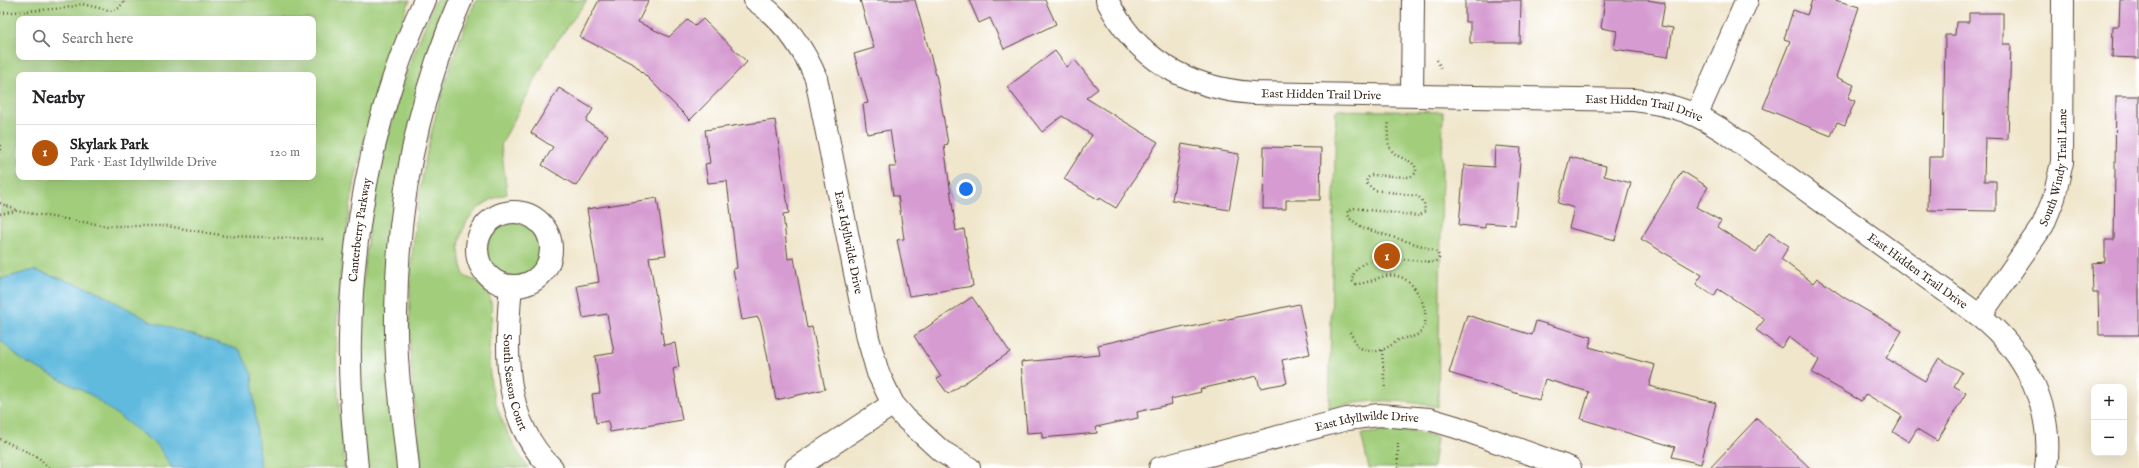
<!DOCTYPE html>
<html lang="en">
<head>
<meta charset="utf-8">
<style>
  body { margin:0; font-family:"IM FELL English",serif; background:#f6f6f6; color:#202124 }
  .controls { position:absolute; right:12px; bottom:12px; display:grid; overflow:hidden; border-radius:8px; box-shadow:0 4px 16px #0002 }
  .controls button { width:36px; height:36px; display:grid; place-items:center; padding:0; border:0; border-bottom:1px solid #e0e0e0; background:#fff; color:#202124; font:20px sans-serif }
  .you { position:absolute; left:966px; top:189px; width:14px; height:14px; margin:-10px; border:3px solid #fff; border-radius:50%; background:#1a73e8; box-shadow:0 0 0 6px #1a73e833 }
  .badge { display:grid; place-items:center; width:26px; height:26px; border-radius:50%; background:#b45309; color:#fff; font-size:13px; font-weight:700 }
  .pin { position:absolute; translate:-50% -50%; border:2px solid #fff; box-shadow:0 1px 4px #0006 }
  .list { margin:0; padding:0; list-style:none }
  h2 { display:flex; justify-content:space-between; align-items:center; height:52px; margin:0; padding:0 16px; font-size:17px }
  h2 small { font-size:13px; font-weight:400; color:#757577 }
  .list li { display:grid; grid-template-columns:26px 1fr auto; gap:12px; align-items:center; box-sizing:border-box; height:56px; padding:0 16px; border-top:1px solid #e0e0e0 }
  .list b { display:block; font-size:15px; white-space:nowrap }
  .list p { margin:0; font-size:13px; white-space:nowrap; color:#757577 }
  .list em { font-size:13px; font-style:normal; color:#757577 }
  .icon { flex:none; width:22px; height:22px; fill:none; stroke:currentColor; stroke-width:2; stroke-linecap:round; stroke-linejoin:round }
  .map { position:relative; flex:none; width:2139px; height:468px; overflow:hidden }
  .search { position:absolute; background:#fff; box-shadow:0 4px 16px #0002; left:16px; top:16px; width:300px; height:44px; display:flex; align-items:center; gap:10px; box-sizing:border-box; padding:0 14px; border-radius:8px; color:#757577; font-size:15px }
  .panel { position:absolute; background:#fff; box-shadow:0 4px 16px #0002; left:16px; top:72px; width:300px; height:108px; border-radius:8px }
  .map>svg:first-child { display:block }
  .green { fill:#a2ce7b; stroke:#6e7c4c; fill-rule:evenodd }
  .water { fill:#61bade; stroke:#4e727e }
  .building { fill:#d69bd1 }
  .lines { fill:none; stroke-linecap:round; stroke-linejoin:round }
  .minor-casing { stroke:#564638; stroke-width:24 }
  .path { stroke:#564638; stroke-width:2.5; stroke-dasharray:1 3; stroke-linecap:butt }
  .minor { stroke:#fff; stroke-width:22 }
  .labels { text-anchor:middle; stroke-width:3; stroke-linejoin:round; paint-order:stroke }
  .street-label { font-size:12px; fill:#3b2a1e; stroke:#fff }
</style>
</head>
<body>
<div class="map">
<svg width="2139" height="468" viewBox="0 0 2139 468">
  <rect width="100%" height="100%" fill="#fff"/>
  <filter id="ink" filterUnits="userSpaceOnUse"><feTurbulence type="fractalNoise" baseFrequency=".025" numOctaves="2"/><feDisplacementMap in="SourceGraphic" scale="8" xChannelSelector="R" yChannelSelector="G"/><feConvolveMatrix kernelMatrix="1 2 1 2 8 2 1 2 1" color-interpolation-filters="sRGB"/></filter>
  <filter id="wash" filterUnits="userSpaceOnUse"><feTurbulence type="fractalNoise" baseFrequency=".012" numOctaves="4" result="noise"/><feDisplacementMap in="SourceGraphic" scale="16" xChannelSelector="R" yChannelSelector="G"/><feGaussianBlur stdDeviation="0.9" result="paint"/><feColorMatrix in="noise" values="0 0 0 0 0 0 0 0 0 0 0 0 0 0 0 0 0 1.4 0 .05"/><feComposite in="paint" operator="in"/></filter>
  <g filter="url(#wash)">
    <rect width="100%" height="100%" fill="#f0e6cc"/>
    <g class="green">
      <path d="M 0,0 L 410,0 C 375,87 352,172 342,266 C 339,293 336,320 336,347 C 337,388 341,428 345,468 L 0,468 ZM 19,19 L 313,19 L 313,57 L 19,57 ZM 19,75 L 313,75 L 313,177 L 19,177 Z"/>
      <polygon points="435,0 445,0 412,117 401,468 365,468 360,413 359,310 373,200 381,160 404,79"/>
      <path d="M 476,0 L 587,0 L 550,51 L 501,145 L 507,194 C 476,202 455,226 460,259 C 461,263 462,272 465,276 C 468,279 473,279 476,281 C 483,286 491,295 491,303 C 493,318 489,334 489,349 C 487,394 504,432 528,468 L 422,468 C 418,429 412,390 410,351 C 406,230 427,111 476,0 Z"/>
      <path d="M 1336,110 L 1443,112 L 1438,407 C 1399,399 1369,398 1329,409 Z"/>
      <circle cx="514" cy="250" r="27"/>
      <polygon points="1392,431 1414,432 1437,437 1433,468 1369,468 1361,434"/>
    </g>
    <polygon class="water" points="34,270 92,289 152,322 240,350 252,375 260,468 172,468 158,446 91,395 22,360 0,340 0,279"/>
    <g id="blocks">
      <g class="building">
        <polygon points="599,0 649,0 638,22 669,37 688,19 695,26 703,19 747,62 690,120 635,65 580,37"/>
        <polygon points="860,0 915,0 937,79 948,144 944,145 956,231 964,229 973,286 909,296 897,240 904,239 898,196 893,196 889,167 896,167 890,130 867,134 863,104 868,103 854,54 874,48"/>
        <polygon points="969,0 1045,0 1056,24 1004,49 990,18 979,23"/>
        <polygon points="1465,0 1521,0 1520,43 1470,43 1470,22 1465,22"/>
        <polygon points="1605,0 1647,0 1665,3 1661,26 1673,28 1668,57 1614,49 1617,31 1601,28"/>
        <polygon points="1812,0 1835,0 1859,7 1836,77 1854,85 1848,98 1855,101 1845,125 1837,122 1831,136 1763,108 1790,41 1784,39 1793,10 1807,15"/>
        <polygon points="2120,0 2139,0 2139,58 2112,57 2113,26 2119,26"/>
        <polygon points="1969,13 2003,13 2003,44 2011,44 2008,139 1985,138 1984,181 1996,181 1996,211 1928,210 1929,157 1943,157 1945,35 1955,35 1956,22 1969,22"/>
        <polygon points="1055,51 1067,67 1075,60 1098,89 1086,98 1158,142 1116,208 1100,198 1099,200 1064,179 1092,135 1062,116 1042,132 1007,87"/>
        <polygon points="559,88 593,109 586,121 608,135 576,186 542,165 553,147 531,133"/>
        <polygon points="2116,96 2139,96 2139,335 2099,335 2098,293 2093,293 2092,263 2105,262 2105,240 2114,240"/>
        <polygon points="775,120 789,213 783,214 788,259 794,258 807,328 812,327 825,389 776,400 761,324 758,317 742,320 733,269 737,268 727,181 708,183 705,164 710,163 705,130"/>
        <polygon points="1182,144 1239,154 1229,210 1172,200"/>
        <polygon points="1495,146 1521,148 1515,225 1485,223 1485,228 1459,225 1464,165 1494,167"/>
        <polygon points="1264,147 1321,148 1320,200 1286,200 1286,209 1263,209"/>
        <polygon points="1570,157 1606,166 1604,176 1631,183 1615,240 1569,228 1574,208 1558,203"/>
        <polygon points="1682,171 1708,187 1696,207 1721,221 1717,227 1756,252 1769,233 1789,246 1781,259 1813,283 1817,278 1845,298 1902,331 1886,358 1925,381 1939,358 1962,372 1954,386 1966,393 1937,441 1917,429 1909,442 1893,432 1902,416 1866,394 1861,401 1812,373 1819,360 1789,337 1781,348 1756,330 1765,319 1718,289 1714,296 1696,284 1702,275 1641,239"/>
        <polygon points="657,198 666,255 649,257 664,345 675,343 679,367 673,369 682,420 610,432 608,421 596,423 592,394 600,393 595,356 614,353 607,314 583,318 577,286 599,282 587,209"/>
        <polygon points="972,297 1010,352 948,394 937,379 941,377 914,336"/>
        <polygon points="1299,304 1310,354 1282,360 1287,383 1260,388 1257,376 1200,389 1201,392 1171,399 1172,404 1137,412 1138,418 1096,427 1097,433 1042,438 1042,432 1027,433 1021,362 1100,355 1098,345 1156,332 1185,326 1186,328"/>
        <polygon points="1467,315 1532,335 1536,321 1592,337 1589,347 1655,365 1649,386 1716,403 1701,464 1672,457 1675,447 1581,419 1589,392 1545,379 1539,400 1449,373"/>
        <polygon points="1757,418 1810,468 1710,468"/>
      </g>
    </g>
  </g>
  <g filter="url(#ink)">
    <use href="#blocks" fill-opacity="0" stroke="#564638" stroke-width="1"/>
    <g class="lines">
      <g class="minor-casing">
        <g id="minor">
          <path id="s1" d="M 755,0 C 783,20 803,47 816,78 L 868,338 L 878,373 L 893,404 L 905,418 L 941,451 L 969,468"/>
          <path id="s2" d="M 1107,0 C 1136,59 1188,88 1253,93 L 1634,100 C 1677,105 1698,113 1734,138 L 1980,316 C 2026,353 2054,408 2046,468"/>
          <polyline points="1412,95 1413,0"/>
          <polyline points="1697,114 1747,0"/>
          <circle cx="514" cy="249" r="37"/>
          <path id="s3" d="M 511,286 C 505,349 502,421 552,468"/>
          <path id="s4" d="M 1980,316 L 2043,225 L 2054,198 L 2062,162 L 2063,0"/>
          <path id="s5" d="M 357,468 C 353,425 349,382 350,338 C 352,224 376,103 425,0"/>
          <path d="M 408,468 C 403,417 395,366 396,314 C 397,207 417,98 461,0"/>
          <polyline points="796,468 893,404"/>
          <path id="s6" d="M 1160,468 L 1347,419 L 1379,415 L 1429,419 L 1456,427 L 1570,468"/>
        </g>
      </g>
      <g class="path">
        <polyline points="0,13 66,8 82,4 112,11 119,8 125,0"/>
        <polyline points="1437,60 1441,68"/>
        <polyline points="0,145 0,151"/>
        <polyline points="0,203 16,210"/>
        <polyline points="0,214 16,211 108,226 167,226 226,236 324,239"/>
        <path d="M 1350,332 L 1358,347 C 1375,355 1383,351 1397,341 C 1404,336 1413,339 1420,333 C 1435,317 1416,279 1397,276 C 1382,273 1370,284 1356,284 L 1352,281 C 1356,247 1413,262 1435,262 L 1439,258 L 1438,253 L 1432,249 L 1363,228 L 1349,218 L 1348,212 L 1353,208 L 1419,216 L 1425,211 L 1424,203 L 1418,196 L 1374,190 L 1366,183 L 1367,178 L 1371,175 L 1410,177 L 1416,173 C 1418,158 1397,161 1391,149 C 1386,142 1388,130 1389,121"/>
        <polyline points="1382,350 1385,390"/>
        <polyline points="0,439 38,457 49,468"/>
        <polyline points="1398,443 1398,468"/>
      </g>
      <use href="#minor" class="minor"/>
    </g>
  </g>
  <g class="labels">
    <g class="street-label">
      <text dy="4" stroke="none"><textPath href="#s2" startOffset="250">East Hidden Trail Drive</textPath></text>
      <text dy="4" stroke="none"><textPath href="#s2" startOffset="574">East Hidden Trail Drive</textPath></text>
      <text dy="4" stroke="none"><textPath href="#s4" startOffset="170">South Windy Trail Lane</textPath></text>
      <text dy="4" stroke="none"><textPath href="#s5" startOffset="239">Canterberry Parkway</textPath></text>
      <text dy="4" stroke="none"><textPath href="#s1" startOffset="268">East Idyllwilde Drive</textPath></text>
      <text dy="4" stroke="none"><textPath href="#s2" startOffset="898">East Hidden Trail Drive</textPath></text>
      <text dy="4" stroke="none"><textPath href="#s3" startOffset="97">South Season Court</textPath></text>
      <text dy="4" stroke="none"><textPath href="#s6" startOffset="213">East Idyllwilde Drive</textPath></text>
    </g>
  </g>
</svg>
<div class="controls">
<button>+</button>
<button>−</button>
</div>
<div class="you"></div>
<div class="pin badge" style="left:1387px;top:256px">1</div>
<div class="search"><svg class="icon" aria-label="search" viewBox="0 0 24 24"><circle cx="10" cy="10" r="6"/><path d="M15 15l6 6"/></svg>Search here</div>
<section class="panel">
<h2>Nearby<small></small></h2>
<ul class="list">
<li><span class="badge">1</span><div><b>Skylark Park</b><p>Park · East Idyllwilde Drive</p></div><em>120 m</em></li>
</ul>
</section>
</div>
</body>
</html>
